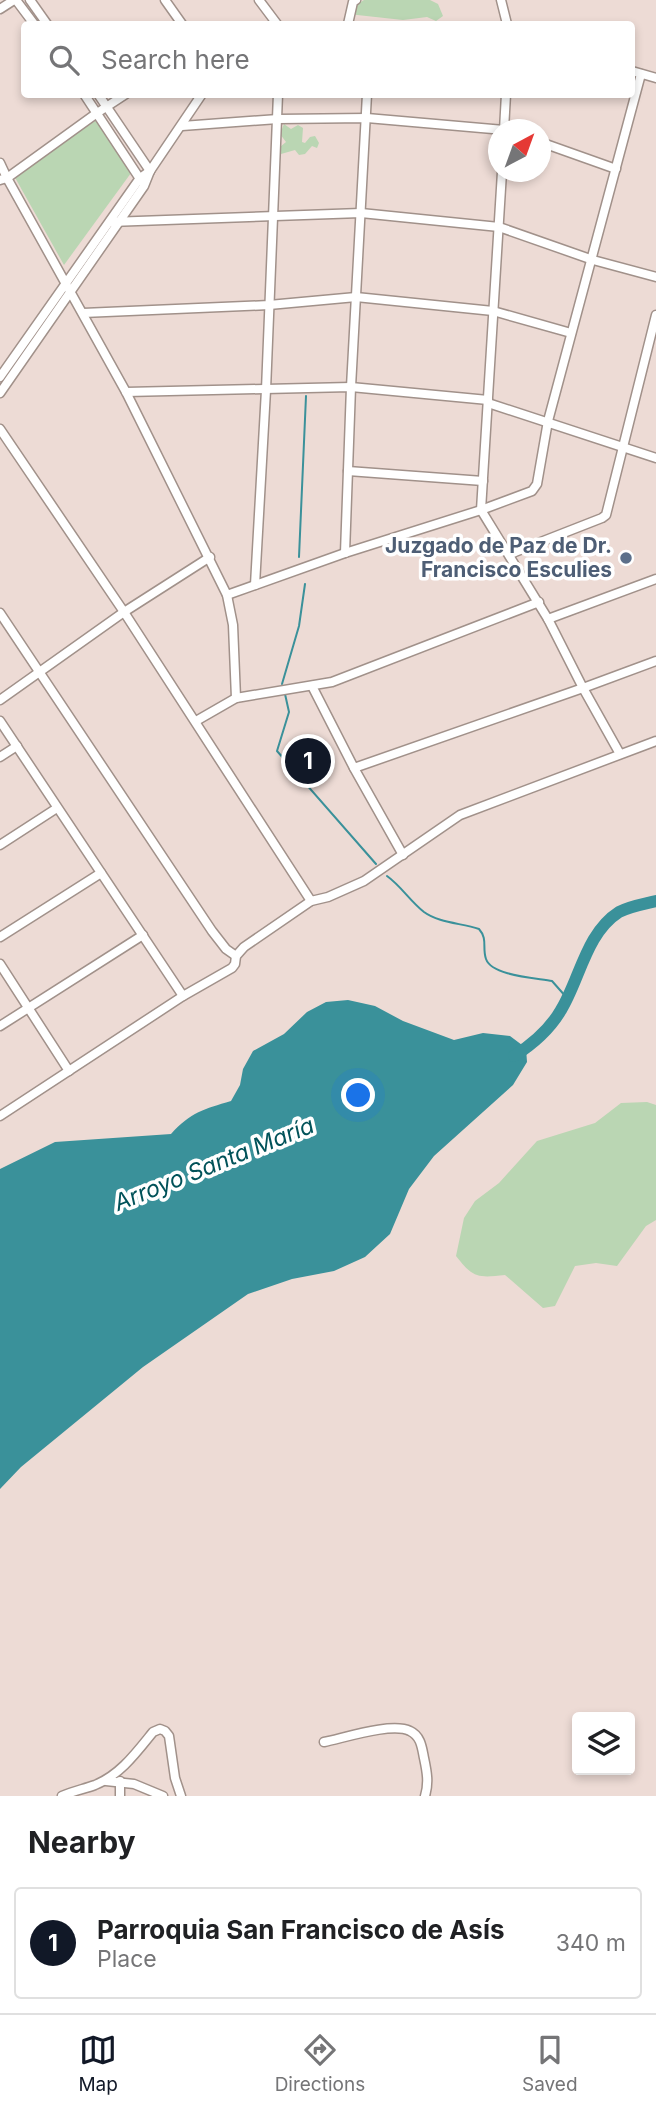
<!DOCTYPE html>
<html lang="en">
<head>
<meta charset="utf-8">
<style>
  body { margin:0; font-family:Inter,sans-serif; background:#f6f6f6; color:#202124 }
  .controls { position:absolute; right:21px; bottom:21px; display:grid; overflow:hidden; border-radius:7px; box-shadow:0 4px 10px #0003 }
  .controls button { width:63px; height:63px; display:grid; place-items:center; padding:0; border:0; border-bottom:2px solid #e0e0e0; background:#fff; color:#202124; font:35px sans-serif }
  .compass { position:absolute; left:488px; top:119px; width:63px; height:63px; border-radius:50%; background:#fff; box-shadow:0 4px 10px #0003; rotate:41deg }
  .you { position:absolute; left:359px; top:1096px; width:24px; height:24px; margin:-18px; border:5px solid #fff; border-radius:50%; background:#1a73e8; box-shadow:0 0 0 10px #1a73e833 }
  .badge { display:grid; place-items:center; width:46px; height:46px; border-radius:50%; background:#111827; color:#fff; font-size:23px; font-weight:700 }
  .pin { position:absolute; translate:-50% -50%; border:4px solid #fff; box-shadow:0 2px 7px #0006 }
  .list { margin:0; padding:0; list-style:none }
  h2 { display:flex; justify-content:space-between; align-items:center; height:91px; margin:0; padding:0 28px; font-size:30px }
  h2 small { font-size:23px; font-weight:400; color:#757577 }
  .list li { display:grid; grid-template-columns:46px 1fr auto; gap:21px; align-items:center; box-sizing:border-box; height:112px; margin:0 14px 14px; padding:0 14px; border:2px solid #e0e0e0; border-radius:7px }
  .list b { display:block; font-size:26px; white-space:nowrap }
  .list p { margin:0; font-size:23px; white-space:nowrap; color:#757577 }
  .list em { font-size:23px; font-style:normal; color:#757577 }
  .icon { flex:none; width:38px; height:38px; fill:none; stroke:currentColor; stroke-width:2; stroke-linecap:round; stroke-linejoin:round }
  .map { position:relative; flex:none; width:656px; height:1796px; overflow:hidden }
  .search { position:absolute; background:#fff; box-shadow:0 4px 10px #0003; left:21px; right:21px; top:21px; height:77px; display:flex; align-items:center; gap:18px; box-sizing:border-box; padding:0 24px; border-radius:7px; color:#757577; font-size:26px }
  .sheet { height:217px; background:#fff }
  nav { display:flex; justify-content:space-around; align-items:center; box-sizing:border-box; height:98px; border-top:2px solid #e0e0e0; background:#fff; font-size:19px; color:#757577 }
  nav a { display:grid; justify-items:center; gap:4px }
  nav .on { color:#111827 }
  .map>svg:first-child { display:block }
  .green { fill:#bad6b3 }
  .water { fill:#3a919a }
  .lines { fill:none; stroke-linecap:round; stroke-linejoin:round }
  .stream { stroke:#3a919a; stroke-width:2 }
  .river { stroke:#3a919a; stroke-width:12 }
  .minor-casing { stroke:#a1918a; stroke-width:11 }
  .minor { stroke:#fff; stroke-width:8 }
  .service-dot { fill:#5c6f8a; stroke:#fff; stroke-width:2.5 }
  .labels { text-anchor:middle; stroke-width:7; stroke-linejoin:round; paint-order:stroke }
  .service-label { font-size:21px; font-weight:bold; fill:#4e5e75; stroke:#fff; text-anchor:end }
  .water-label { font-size:23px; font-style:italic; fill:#015259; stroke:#fff }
</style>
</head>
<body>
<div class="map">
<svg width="656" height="1796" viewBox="0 0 656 1796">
  <rect width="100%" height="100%" fill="#eddbd5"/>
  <g class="green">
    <polygon points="364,0 430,0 438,4 443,16 436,21 427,17 403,20 348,14 349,9"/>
    <polygon points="97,120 131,173 64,265 13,174"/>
    <polygon points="284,124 291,129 298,125 303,128 302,142 305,143 310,137 315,136 319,143 317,148 312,146 305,154 299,155 295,150 281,154 279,152 280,147 286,142 280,134"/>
    <path d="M 647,1102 L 656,1105 L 656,1220 L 646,1226 L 617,1266 L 596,1263 L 575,1266 L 555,1306 L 543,1308 L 505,1275 C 478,1278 473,1278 456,1256 L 464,1218 L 475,1201 L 499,1183 L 537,1141 L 595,1123 L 621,1103 Z"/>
  </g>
  <path class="water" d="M 348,1000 L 375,1006 L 403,1021 L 454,1040 L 483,1033 L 510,1036 L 526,1048 L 527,1062 L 513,1085 L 434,1156 L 409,1189 L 390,1234 L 365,1257 L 334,1271 L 292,1279 L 248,1294 L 143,1367 L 21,1467 L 0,1489 L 0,1169 L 55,1142 L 171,1134 C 191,1112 204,1109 231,1101 L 240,1085 L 243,1069 L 253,1051 L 284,1034 L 307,1012 L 326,1002 Z"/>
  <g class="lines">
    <g class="stream">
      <polyline points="299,557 306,396"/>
      <polyline points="282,684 299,626 305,584"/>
      <polyline points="285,694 289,712 277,751 376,864"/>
      <path d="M 387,876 C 401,886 410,901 424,912 C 439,923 461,923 479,929 C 488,939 482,948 486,959 C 492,976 537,978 552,981 L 567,998"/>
    </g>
    <path class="river" d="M 514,1056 C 533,1044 550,1029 561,1010 C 580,979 586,933 619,912 C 630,906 644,904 656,901"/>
    <g class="minor-casing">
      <g id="minor">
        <polyline points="16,0 34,24"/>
        <polyline points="30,0 47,24"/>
        <polyline points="165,0 182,24"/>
        <polyline points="259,0 277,24"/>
        <polyline points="501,0 507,24"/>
        <polyline points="0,9 14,0"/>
        <polyline points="348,24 353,2 356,0"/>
        <polyline points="632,71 656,78"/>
        <polyline points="84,94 142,182"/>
        <polyline points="98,94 150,171"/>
        <polyline points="182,126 278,119 367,118 504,130"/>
        <polyline points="504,130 506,94"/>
        <polyline points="540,142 616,169"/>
        <polyline points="0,163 7,178 126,392 227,595 233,625 236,698"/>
        <polyline points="502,172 481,510 548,619 583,688 620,754"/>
        <polyline points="0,180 7,178 97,113 126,94"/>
        <polyline points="110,222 361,213 499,227 593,260 656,277"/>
        <polyline points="83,313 269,305 356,297 493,311 571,333"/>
        <polyline points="0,377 140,178 150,171"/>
        <polyline points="126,392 351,387 488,400"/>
        <polyline points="0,393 144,186 150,171 202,94"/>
        <polyline points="488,403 656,458"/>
        <polyline points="0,429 124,612 311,901"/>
        <polyline points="348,471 483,481"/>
        <polyline points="345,553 351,387 367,94"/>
        <polyline points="510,554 602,518 606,515 656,315"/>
        <polyline points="255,585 266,390 278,94"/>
        <polyline points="227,595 345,553 481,510 532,491 537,484 548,421 641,74"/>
        <polyline points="0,613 212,931 226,949 236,956"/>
        <polyline points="548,619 656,579"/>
        <polyline points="312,686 354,768 403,855"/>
        <polyline points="0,700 124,612 210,557"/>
        <polyline points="0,721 183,996"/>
        <polyline points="196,721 236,698 332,682 539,602"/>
        <polyline points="0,757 17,746"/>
        <polyline points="354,768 583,688 656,661"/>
        <polyline points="0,845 57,808"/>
        <polyline points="0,937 101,873"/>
        <polyline points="0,964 69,1071"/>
        <polyline points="0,1026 143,935"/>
        <polyline points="0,1116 183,996 232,968 235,964 236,956 244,947 311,901 328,897 364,881 460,815 656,741"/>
        <path d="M 324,1742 C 344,1738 392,1722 410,1731 C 421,1736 422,1748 424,1758 C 427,1772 429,1783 425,1796"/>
        <polyline points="106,1781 134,1784 163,1796"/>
        <path d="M 62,1796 C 73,1791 84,1789 95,1785 C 120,1775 136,1753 153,1732 L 160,1729 L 165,1731 L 169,1736 L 175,1778 L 181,1796"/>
        <polyline points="120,1796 120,1781"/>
      </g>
    </g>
    <use href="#minor" class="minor"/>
  </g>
  <circle class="service-dot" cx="626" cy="558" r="7"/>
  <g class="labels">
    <g class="service-label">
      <text x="612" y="553">Juzgado de Paz de Dr.<tspan x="612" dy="24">Francisco Esculies</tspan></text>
    </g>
    <g class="water-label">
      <text transform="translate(214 1164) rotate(-22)" y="8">Arroyo Santa María</text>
    </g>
  </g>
</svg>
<div class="controls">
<button><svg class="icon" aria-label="layers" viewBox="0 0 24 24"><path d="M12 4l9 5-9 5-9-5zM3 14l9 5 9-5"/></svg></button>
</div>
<svg class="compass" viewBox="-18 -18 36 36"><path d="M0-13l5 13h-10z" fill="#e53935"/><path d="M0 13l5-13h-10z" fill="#757577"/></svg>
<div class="you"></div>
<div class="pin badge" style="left:308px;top:761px">1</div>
<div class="search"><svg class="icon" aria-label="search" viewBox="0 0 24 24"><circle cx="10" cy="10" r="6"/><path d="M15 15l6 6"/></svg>Search here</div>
</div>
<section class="sheet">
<h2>Nearby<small></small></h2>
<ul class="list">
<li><span class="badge">1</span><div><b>Parroquia San Francisco de Asís</b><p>Place</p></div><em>340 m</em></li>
</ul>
</section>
<nav>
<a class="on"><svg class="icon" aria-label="map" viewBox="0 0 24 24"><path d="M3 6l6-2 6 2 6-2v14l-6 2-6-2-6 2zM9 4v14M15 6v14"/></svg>Map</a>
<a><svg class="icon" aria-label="directions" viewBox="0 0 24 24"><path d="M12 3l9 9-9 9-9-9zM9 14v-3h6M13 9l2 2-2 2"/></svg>Directions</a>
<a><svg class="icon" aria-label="saved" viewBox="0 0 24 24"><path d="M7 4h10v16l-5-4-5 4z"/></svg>Saved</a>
</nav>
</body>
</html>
